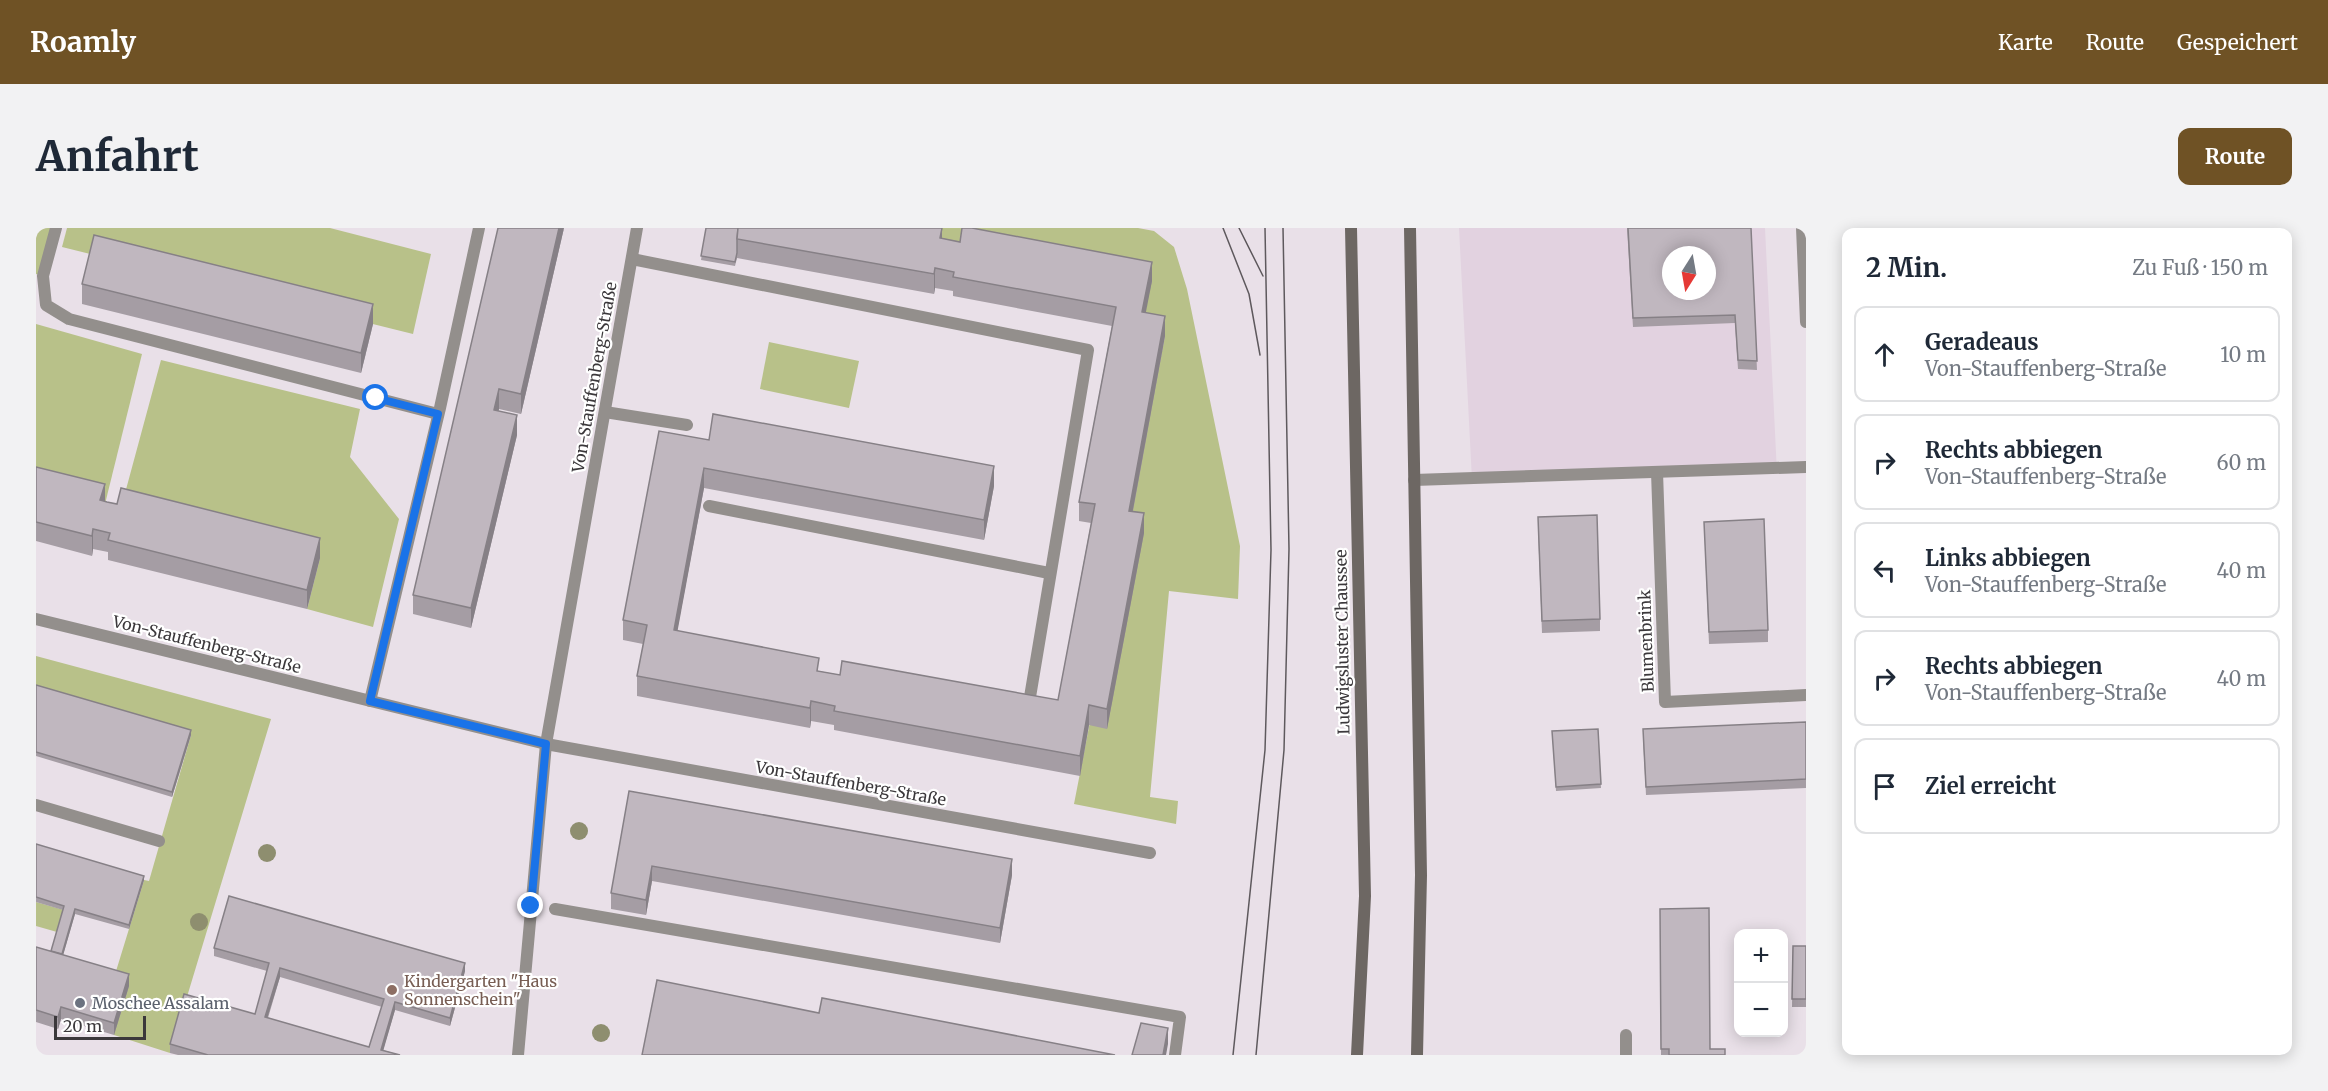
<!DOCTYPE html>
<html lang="de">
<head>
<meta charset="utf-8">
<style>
  body { margin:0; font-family:Merriweather,serif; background:#f2f2f3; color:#1f2937 }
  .controls { position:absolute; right:18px; bottom:18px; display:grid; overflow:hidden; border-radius:12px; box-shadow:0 3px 15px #0003 }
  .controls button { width:54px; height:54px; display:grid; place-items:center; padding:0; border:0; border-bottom:2px solid #e0e1e3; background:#fff; color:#1f2937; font:30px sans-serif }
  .compass { position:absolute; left:1626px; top:18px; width:54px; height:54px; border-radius:50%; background:#fff; box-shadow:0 3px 15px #0003; rotate:191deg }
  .scale { position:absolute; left:18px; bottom:15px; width:92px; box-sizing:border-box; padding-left:6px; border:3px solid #3b383b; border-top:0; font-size:16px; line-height:21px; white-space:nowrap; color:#3b383b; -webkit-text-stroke:4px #fff; paint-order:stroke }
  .stop { position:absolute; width:18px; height:18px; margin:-14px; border:4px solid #1a73e8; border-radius:50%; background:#fff }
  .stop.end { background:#1a73e8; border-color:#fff; box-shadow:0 2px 6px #0008 }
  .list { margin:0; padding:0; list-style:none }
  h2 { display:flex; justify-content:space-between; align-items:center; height:78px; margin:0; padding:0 24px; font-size:26px }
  h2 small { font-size:20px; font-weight:400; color:#747a83 }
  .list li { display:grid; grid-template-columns:39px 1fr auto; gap:18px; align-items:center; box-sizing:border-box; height:96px; margin:0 12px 12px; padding:0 12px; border:2px solid #e0e1e3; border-radius:12px }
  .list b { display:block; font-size:22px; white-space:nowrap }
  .list p { margin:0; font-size:20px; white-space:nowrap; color:#747a83 }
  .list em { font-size:20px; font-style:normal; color:#747a83 }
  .icon { flex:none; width:33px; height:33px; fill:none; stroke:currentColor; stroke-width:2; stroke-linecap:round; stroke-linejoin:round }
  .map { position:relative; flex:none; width:1770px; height:827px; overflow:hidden; border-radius:12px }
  header { display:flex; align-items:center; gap:36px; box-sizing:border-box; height:84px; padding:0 30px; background:#6f5225; color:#fff }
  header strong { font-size:28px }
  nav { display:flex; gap:33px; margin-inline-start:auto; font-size:21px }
  .intro { display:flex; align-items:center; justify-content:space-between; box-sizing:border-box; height:144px; padding:0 36px }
  h1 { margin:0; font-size:42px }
  .button { padding:15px 27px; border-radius:12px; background:#6f5225; color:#fff; font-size:21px; font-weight:700 }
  main { display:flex; gap:36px; padding:0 36px }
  aside { flex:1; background:#fff; border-radius:12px; box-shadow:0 3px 15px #0003 }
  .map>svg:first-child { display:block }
  .built { fill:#e2d2e0; fill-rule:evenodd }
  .green { fill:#b8c189 }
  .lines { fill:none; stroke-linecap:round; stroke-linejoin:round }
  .lane { stroke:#938f8c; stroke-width:12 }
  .street { stroke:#938f8c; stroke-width:12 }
  .secondary { stroke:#6d6763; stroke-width:12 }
  .tram { stroke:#5e595d; stroke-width:1.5 }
  .tree { fill:#8e8e6f }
  .wall { fill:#a59da4; fill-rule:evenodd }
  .shaded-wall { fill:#868086 }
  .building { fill:#c0b7bf; stroke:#868086; stroke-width:1.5; fill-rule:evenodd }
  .route { stroke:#1a73e8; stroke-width:8 }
  .education-dot { fill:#8d6e63; stroke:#fff; stroke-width:2 }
  .worship-dot { fill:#6b7280; stroke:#fff; stroke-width:2 }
  .labels { text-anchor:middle; stroke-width:4.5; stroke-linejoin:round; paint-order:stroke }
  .street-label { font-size:16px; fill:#3b383b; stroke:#fff }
  .education-label { font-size:16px; fill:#785e54; stroke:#fff; text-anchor:start }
  .worship-label { font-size:16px; fill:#5b616d; stroke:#fff; text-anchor:start }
</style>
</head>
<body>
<header>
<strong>Roamly</strong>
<nav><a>Karte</a><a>Route</a><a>Gespeichert</a></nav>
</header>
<div class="intro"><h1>Anfahrt</h1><a class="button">Route</a></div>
<main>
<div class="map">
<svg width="1770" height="827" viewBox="0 0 1770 827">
  <rect width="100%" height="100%" fill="#e9e0e8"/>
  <path class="built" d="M 1423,0 L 1729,0 L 1741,245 L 1436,252 ZM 1635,27 L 1671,27 L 1671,63 L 1635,63 Z"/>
  <g class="green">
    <polygon points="0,0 20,0 7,48 0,46"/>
    <polygon points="31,0 294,0 395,26 377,106 26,19"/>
    <polygon points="826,0 1102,0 1118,3 1138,19 1151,61 1204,318 1202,371 1133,363 1114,569 1142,573 1140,596 1038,576 1129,108"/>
    <polygon points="0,96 106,126 69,276 0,259"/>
    <polygon points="733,114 823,133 813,180 724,161"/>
    <polygon points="125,132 324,181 314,229 363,291 337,399 271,381 284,330 85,280"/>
    <polygon points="0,428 235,491 134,825 78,807 77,753 108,652 113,653 155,507 0,461"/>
    <polygon points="0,674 28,682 21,704 0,698"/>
  </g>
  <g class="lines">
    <g class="lane">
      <polyline points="596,31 1052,122 993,475"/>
      <polyline points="569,184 651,197"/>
      <polyline points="673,278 1013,345"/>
      <polyline points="0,577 123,613"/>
      <polyline points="519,681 1144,789 1139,827"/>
    </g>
    <g class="street">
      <polyline points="20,0 7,48 10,77 33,91 402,186"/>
      <polyline points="1766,0 1770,94"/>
      <polyline points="1621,244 1629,474 1770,467"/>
      <polyline points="1378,252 1770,239"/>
      <polyline points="0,391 510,516 1114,625"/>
      <polyline points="334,473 404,180 443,0"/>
      <polyline points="1590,807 1590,827"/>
      <polyline points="482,827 510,516 601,0"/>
    </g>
    <g class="secondary">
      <polyline points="1315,0 1329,668 1321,827"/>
      <polyline points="1374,0 1385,647 1381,827"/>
    </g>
    <g class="tram">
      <polyline points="1187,0 1213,66 1224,127"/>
      <polyline points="1203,0 1227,48"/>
      <polyline points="1197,827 1229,522 1235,322 1229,0"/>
      <polyline points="1220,827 1248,522 1253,321 1247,0"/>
    </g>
  </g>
  <g class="tree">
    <circle cx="543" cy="603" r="9"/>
    <circle cx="231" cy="625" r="9"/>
    <circle cx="163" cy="694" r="9"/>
    <circle cx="565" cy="805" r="9"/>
  </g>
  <g class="wall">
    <polygon points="528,0 485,186 463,181 462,183 481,207 435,400 377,386 377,367"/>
    <polygon points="670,0 906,0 906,10 1116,53 1109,84 1129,108 1097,283 1108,305 1071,501 1053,497 1044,548 798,502 798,497 775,493 774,500 601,468 601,448 607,416 587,412 587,392 673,212 958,258 948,312 668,260 641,403 783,443 804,447 1022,472 1055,295 1043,293 1043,274 1076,98 917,68 917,63 899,60 898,66 701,30 699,38 665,32"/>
    <polygon points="1591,0 1715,0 1721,142 1702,141 1699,95 1597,99"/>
    <polygon points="46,56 337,96 325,145 46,76"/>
    <polygon points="0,239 69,274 284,330 271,381 72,332 72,324 57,321 56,328 0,313"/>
    <polygon points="1668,294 1732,402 1732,414 1673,416"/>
    <polygon points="1502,302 1564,391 1564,403 1506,405"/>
    <polygon points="0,457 155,507 136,569 0,528"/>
    <polygon points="1770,494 1770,560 1610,567 1607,510"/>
    <polygon points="1562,501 1565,560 1520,563 1516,503"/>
    <polygon points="593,563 976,647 964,715 616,653 610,687 575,681 575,665"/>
    <polygon points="0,616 108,652 93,701 39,686 27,727 93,758 78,807 25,791 22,801 0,794 0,719 15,723 27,682 0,674"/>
    <polygon points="1624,681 1674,821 1689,827 1625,827"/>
    <polygon points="1757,718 1770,718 1770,779 1756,779"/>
    <path d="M 178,720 L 429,743 L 414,798 L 359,782 L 347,822 L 364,827 L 142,827 L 134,825 L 134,816 L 219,786 L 231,743 L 178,728 ZM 244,749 L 346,779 L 333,819 L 232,790 Z"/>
  </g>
  <g class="shaded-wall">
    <polygon points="523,0 528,0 485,186 485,166"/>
    <polygon points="906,0 906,15 904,10"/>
    <polygon points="1116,34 1116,53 1106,104 1106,84"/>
    <polygon points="899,40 899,60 898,66 898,46"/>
    <polygon points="337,76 337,96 325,145 325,125"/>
    <polygon points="1129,88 1129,108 1093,303 1093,283"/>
    <polygon points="463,161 463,181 458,202 458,182"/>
    <polygon points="481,187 481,207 435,400 435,380"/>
    <polygon points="958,238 958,258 948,312 948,292"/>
    <polygon points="668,240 668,260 638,422 638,402"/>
    <polygon points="69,256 69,276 64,272"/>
    <polygon points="1108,285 1108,305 1071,501 1071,481"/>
    <polygon points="57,301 57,321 56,328 56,308"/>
    <polygon points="284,310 284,330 271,381 271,362"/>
    <polygon points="775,473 775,493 774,500 774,480"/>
    <polygon points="1053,477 1053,497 1044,548 1044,528"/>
    <polygon points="155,502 155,507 136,569 136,564"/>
    <polygon points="976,631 976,647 964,715 964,700"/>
    <polygon points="616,638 616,653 610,687 610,672"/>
    <polygon points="108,648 108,652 93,701 93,697"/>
    <polygon points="39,681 39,686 24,738 24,733"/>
    <polygon points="429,735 429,743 414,798 414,790"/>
    <polygon points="244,740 244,749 229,797 229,789"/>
    <polygon points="93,746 93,758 78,807 78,795"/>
    <polygon points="359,774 359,782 346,827 345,822"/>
    <polygon points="25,779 25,791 22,801 22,789"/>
    <polygon points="1132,800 1132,816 1130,827 1127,827"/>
  </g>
  <g class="building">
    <polygon points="462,0 523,0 485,166 463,161 458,182 481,187 435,380 377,367"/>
    <polygon points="670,0 702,0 701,11 701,25 699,34 665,28"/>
    <polygon points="702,0 906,0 904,10 924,14 926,0 936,0 1116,34 1106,84 1129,88 1093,283 1108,285 1071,481 1053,477 1044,528 798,483 799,478 775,473 774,480 601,448 611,397 587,392 623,203 673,212 677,186 958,238 948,292 668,240 638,402 783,430 781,443 804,447 806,433 1022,472 1059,276 1043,274 1080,79 917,49 918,44 899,40 898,46 701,11"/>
    <path d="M 1592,0 L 1715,0 L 1721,133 L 1702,132 L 1699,87 L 1597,90 ZM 1635,27 L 1671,27 L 1671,63 L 1635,63 Z"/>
    <polygon points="58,7 337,76 325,125 46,56"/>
    <polygon points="0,239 69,256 64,272 71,274 81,276 85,260 284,310 271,362 72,312 74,305 57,301 56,308 0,294"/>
    <polygon points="1561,287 1564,391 1506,393 1502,289"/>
    <polygon points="1728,291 1732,402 1673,404 1668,294"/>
    <polygon points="0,457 155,502 136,564 0,524"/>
    <polygon points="1770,494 1770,551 1610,559 1607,501"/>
    <polygon points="1562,501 1565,556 1520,559 1516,503"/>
    <polygon points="593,563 976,631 964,700 616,638 610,672 575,665"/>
    <polygon points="0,616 108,648 93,697 39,681 26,726 15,723 28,678 0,669"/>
    <path d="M 193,668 L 429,735 L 414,790 L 359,774 L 345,822 L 364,827 L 172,827 L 134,816 L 148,766 L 219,786 L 233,735 L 178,720 ZM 244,740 L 348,771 L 333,819 L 229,789 Z"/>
    <polygon points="1673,680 1674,821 1689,821 1689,827 1633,827 1633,821 1625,821 1624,681"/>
    <polygon points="1757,718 1770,718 1770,771 1756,771"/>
    <polygon points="0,719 93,746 78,795 25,779 22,789 0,782"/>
    <polygon points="621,752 783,785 786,770 1079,827 606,827"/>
    <polygon points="1105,795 1132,800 1127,827 1096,827"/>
  </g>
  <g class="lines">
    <polyline class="route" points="340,170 402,186 334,473 510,516 495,678"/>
  </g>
  <circle class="education-dot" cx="356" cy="762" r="6"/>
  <circle class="worship-dot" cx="44" cy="775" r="6"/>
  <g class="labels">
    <g class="street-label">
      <text transform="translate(558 149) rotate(-80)" y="6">Von-Stauffenberg-Straße</text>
      <text transform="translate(1610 413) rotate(-92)" y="6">Blumenbrink</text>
      <text transform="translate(1306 414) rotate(-91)" y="6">Ludwigsluster Chaussee</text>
      <text transform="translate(171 416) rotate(14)" y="6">Von-Stauffenberg-Straße</text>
      <text transform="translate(815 555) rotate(10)" y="6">Von-Stauffenberg-Straße</text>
    </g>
    <g class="education-label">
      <text x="368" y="759">Kindergarten "Haus<tspan x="368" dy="18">Sonnenschein"</tspan></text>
    </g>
    <g class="worship-label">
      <text x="56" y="781">Moschee Assalam</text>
    </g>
  </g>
</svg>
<div class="controls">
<button>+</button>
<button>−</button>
</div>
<svg class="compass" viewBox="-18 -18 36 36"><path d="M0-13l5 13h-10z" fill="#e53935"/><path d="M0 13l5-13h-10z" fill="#747a83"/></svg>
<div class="scale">20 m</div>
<div class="stop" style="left:340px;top:170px"></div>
<div class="stop end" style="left:495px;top:678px"></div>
</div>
<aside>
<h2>2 Min.<small>Zu Fuß · 150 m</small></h2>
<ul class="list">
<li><svg class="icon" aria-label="ahead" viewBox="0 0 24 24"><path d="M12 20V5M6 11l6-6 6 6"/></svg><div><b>Geradeaus</b><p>Von-Stauffenberg-Straße</p></div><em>10 m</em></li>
<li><svg class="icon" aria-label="right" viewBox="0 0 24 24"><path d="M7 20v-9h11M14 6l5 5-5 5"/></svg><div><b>Rechts abbiegen</b><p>Von-Stauffenberg-Straße</p></div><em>60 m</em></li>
<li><svg class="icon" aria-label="left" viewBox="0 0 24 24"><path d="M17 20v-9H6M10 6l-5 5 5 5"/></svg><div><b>Links abbiegen</b><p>Von-Stauffenberg-Straße</p></div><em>40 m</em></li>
<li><svg class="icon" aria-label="right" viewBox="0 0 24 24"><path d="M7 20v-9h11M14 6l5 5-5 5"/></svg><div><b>Rechts abbiegen</b><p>Von-Stauffenberg-Straße</p></div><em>40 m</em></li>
<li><svg class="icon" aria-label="arrive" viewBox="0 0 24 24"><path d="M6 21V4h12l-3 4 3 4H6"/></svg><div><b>Ziel erreicht</b></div></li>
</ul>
</aside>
</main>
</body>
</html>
